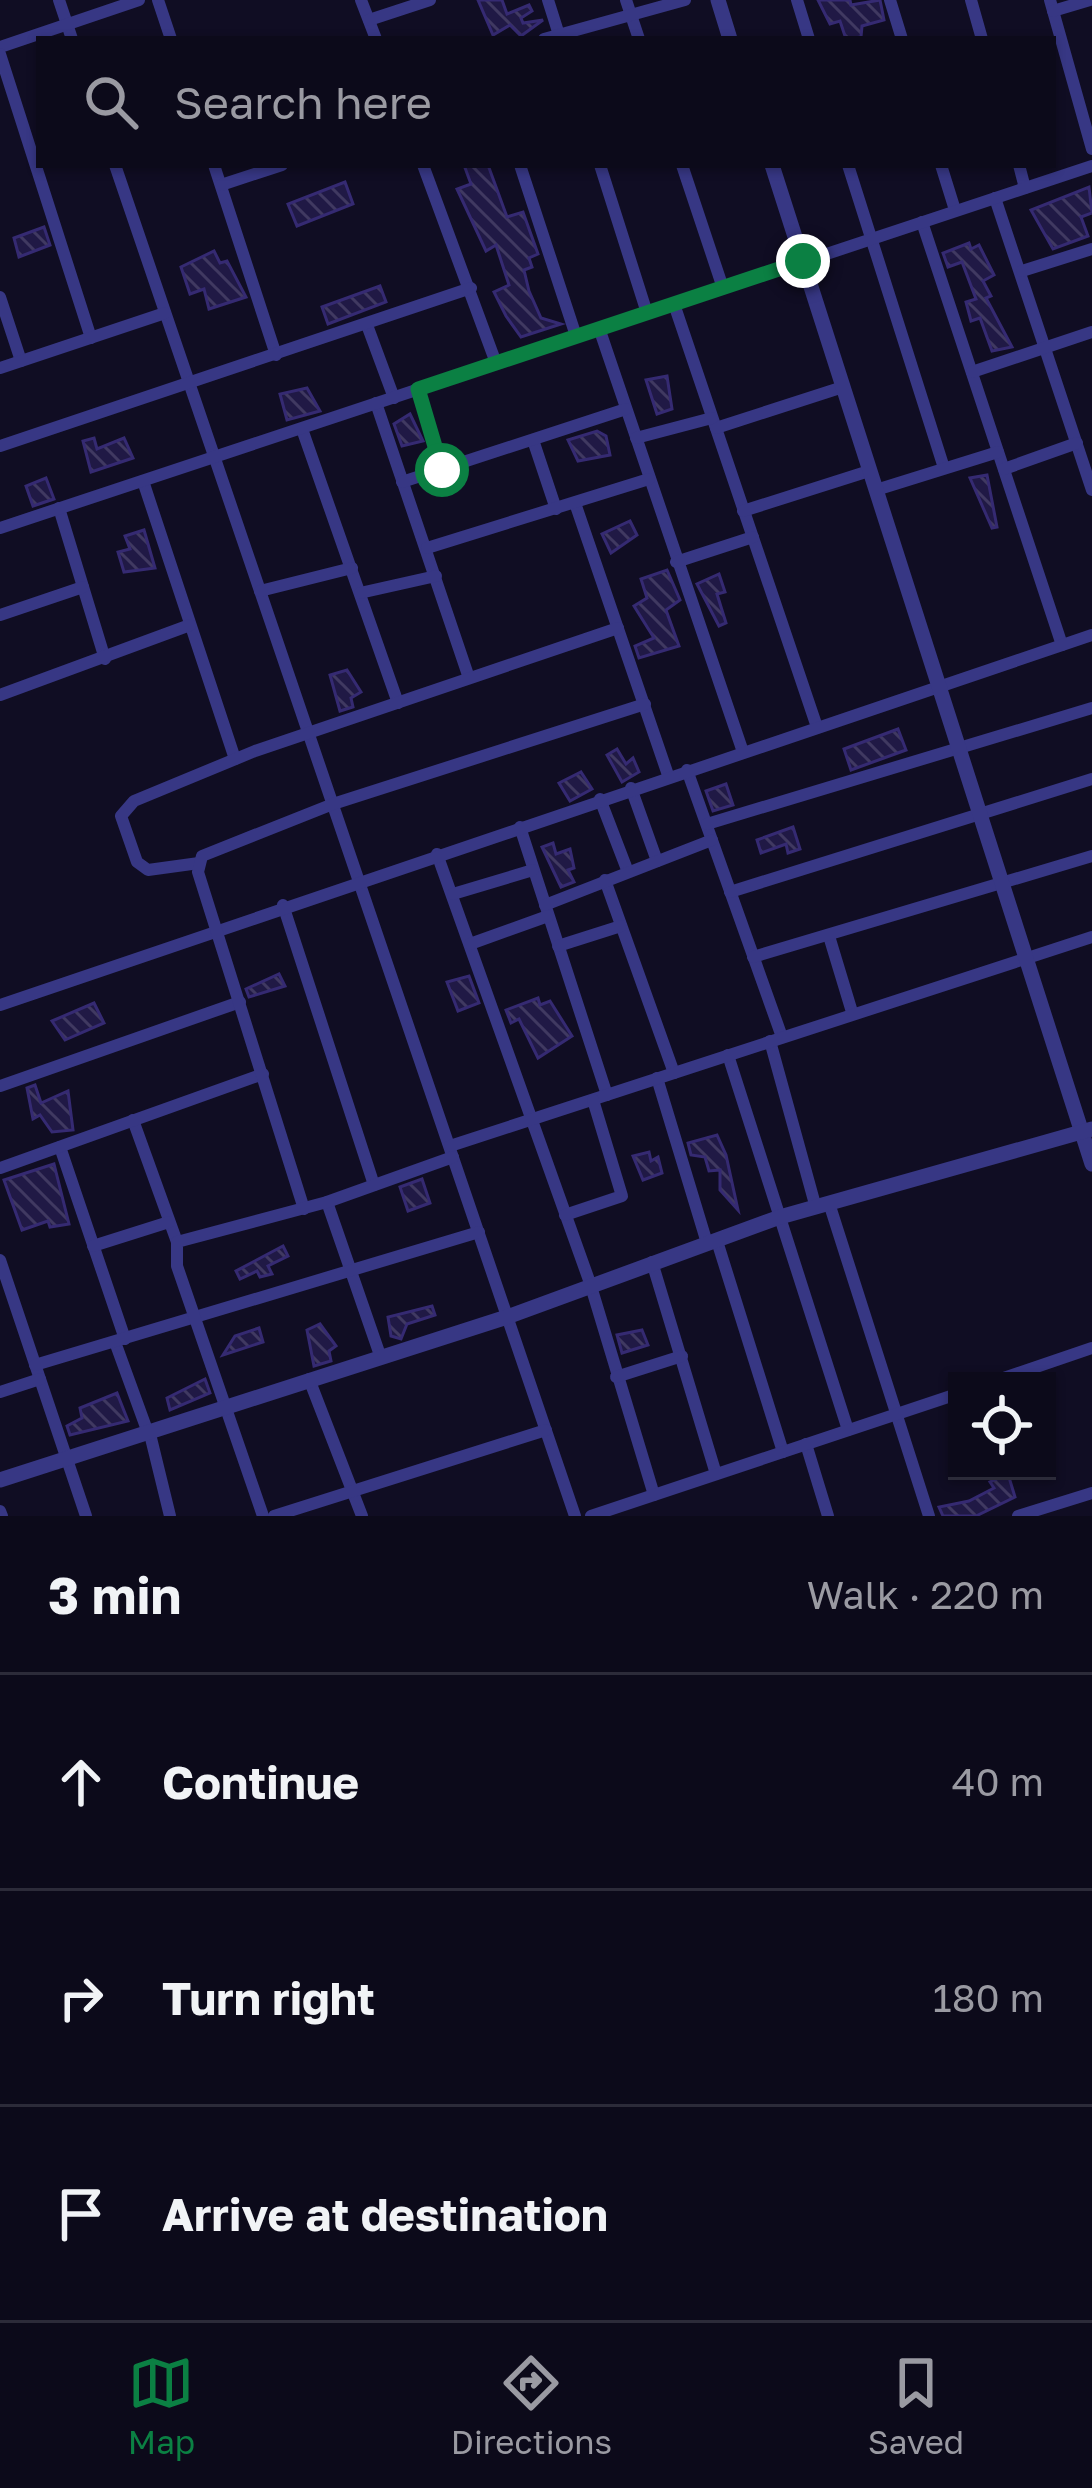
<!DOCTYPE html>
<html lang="en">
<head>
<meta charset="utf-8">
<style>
  body { margin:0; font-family:"Golos Text",sans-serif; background:#151323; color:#f1f3f6 }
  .controls { position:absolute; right:36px; bottom:36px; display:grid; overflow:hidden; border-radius:0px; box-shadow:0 3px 9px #0004 }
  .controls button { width:108px; height:108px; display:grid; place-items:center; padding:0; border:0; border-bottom:3px solid #2c2b39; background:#0c0a1a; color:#f1f3f6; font:60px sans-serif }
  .stop { position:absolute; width:36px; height:36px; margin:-27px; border:9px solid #0b8043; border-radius:50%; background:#fff }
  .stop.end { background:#0b8043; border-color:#fff; box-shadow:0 3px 12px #0008 }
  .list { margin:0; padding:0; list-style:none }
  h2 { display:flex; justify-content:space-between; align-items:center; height:156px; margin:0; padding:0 48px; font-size:51px }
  h2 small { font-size:39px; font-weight:400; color:#9a9aa2 }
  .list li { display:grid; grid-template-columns:78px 1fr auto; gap:36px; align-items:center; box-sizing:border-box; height:216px; padding:0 48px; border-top:3px solid #2c2b39 }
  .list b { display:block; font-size:45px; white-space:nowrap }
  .list em { font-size:39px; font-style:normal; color:#9a9aa2 }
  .icon { flex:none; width:66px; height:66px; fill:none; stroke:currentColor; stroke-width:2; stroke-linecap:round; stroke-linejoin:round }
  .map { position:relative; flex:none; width:1092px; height:1516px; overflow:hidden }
  .search { position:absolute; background:#0c0a1a; box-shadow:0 3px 9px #0004; left:36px; right:36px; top:36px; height:132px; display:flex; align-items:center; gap:30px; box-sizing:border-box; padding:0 42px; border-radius:0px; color:#9a9aa2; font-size:45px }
  .sheet { height:804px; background:#0c0a1a }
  nav { display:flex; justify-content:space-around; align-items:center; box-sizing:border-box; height:168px; border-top:3px solid #2c2b39; background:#0c0a1a; font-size:33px; color:#9a9aa2 }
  nav a { display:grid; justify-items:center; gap:6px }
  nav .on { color:#0b8043 }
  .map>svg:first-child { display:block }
  .building { fill:url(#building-back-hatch); stroke:#352a72; stroke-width:3 }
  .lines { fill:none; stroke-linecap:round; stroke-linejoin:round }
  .minor { stroke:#373784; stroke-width:12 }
  .tertiary { stroke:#373784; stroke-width:15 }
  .route { stroke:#0b8043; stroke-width:15 }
</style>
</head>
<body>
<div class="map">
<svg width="1092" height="1516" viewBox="0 0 1092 1516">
  <defs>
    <pattern id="building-back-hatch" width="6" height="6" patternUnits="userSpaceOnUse" patternTransform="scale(3)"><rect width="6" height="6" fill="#201945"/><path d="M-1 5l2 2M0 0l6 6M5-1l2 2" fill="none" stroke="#403961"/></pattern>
  </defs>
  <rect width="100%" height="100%" fill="#100d23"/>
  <g class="building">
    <polygon points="478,0 502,0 507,14 529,5 532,11 521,18 523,23 543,20 521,36 510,25 493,35"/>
    <polygon points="818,0 850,0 851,5 880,0 884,20 862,26 861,37 846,39 840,21 830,24"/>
    <polygon points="464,165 488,165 507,217 523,212 538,254 529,258 532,267 524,270 529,291 541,318 561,324 521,337 506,316 494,292 509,285 496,245 486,251 457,189 471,184"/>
    <polygon points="345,182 353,204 297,226 288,204"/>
    <polygon points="1089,187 1092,213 1081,217 1088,236 1053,249 1031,210"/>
    <polygon points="44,227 50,245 19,257 14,238"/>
    <polygon points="969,243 971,249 979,245 994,275 983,281 991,296 986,298 1012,347 992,351 980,318 971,321 966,302 976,299 962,262 948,267 943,253"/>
    <polygon points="214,251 220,263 227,261 246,297 209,309 204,289 190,294 181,267"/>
    <polygon points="380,286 386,302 328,324 322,307"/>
    <polygon points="667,376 672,409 657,414 646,380"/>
    <polygon points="307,388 320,411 287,420 280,394"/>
    <polygon points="410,414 423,441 402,446 394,424"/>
    <polygon points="597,431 606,436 610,455 578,461 568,440"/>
    <polygon points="94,438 97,449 124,438 133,458 91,472 83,441"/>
    <polygon points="987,475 997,527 992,528 970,478"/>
    <polygon points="46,478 54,499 33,506 26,486"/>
    <polygon points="630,521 637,535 611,553 602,534"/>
    <polygon points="144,530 155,568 124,572 118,552 130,549 125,536"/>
    <polygon points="667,570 680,600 666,610 679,646 639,658 635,646 654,638 634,606 647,598 641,579"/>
    <polygon points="719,574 725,592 717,594 726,623 719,626 697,584"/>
    <polygon points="347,670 361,692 351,698 353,707 340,711 330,675"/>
    <polygon points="898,729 906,750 851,770 844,749"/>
    <polygon points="617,749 626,764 633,758 639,772 622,782 607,755"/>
    <polygon points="581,772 592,789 570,801 559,783"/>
    <polygon points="726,784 733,805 713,811 706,791"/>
    <polygon points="793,827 800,849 788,853 786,844 761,853 757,840"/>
    <polygon points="553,843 556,854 570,849 574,868 568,870 574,882 561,887 542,847"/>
    <polygon points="279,974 285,986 249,997 246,989"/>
    <polygon points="469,976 479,1003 458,1011 447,982"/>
    <polygon points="538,998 540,1005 550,1001 572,1036 538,1058 519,1019 511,1023 506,1010"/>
    <polygon points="94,1003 104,1023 65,1040 52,1021"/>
    <polygon points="35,1085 41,1103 68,1091 73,1130 52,1132 40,1115 33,1119 27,1088"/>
    <polygon points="717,1135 726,1155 738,1210 720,1190 720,1170 709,1171 705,1157 691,1155 688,1143"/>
    <polygon points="649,1152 651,1161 658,1157 662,1173 643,1180 633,1156"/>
    <polygon points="54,1164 69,1224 50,1227 48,1221 22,1230 4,1180"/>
    <polygon points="422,1179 430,1203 408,1211 400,1187"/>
    <polygon points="283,1246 288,1256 268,1266 272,1274 260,1277 257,1271 240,1279 236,1271"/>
    <polygon points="432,1306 435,1315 407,1324 401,1339 391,1336 388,1317"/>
    <polygon points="320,1324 336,1346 329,1351 331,1361 314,1366 307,1330"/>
    <polygon points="259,1328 263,1342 223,1355 235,1336"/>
    <polygon points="642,1330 648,1345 622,1353 617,1335"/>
    <polygon points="205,1379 210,1393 170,1410 167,1398"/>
    <polygon points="117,1393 128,1421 70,1435 67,1426 82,1418 80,1408"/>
    <polygon points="1008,1474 1015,1497 976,1516 943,1516 939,1507 969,1501 994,1488 990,1482"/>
  </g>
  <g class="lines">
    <g class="minor">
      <polyline points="59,0 72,39"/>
      <polyline points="158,0 171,39"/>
      <polyline points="361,0 376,39"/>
      <polyline points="548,0 560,38"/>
      <polyline points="626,0 639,39"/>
      <polyline points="797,0 809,39"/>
      <polyline points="890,0 902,39"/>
      <polyline points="971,0 982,39"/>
      <polyline points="1050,0 1092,149"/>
      <polyline points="1053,11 1090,0"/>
      <polyline points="369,20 430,0"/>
      <polyline points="544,39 685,0"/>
      <polyline points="0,47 139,0"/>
      <polyline points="0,54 91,338"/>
      <polyline points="115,165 575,1516"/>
      <polyline points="214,165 276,355"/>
      <polyline points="423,165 496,363"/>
      <polyline points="520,165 576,336"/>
      <polyline points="600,165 647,313"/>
      <polyline points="682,165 723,288"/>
      <polyline points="848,165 944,468"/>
      <polyline points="941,165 955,210"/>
      <polyline points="1019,165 1025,188"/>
      <polyline points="221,185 282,165"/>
      <polyline points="995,198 1092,490"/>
      <polyline points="922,222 1062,645"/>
      <polyline points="1022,271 1092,249"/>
      <polyline points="0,297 21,361"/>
      <polyline points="674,304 817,727"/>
      <polyline points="367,325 394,398"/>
      <polyline points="599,328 743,752"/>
      <polyline points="0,368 165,313"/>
      <polyline points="972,372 1092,332"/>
      <polyline points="418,389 442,469"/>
      <polyline points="376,403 469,678"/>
      <polyline points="716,428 843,387"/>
      <polyline points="302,429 398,703"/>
      <polyline points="636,438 712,418"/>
      <polyline points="533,440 556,509"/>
      <polyline points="0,446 471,288"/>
      <polyline points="1004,469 1077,443"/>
      <polyline points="143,481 235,759"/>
      <polyline points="402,482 626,409"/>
      <polyline points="876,490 998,452"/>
      <polyline points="575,503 668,775"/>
      <polyline points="59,508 105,659"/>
      <polyline points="743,511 869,471"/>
      <polyline points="0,528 1092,166"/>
      <polyline points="427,548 649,479"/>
      <polyline points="676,562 753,537"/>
      <polyline points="260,591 352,568"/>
      <polyline points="360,593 436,576"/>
      <polyline points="0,615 83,587"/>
      <polyline points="0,695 190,625"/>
      <polyline points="687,770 782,1037"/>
      <polyline points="631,788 657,861"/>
      <polyline points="600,799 628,872"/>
      <polyline points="707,824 1092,708"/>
      <polyline points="520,827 607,1095"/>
      <polyline points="437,854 590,1283 654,1495"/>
      <polyline points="199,863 148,870 137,862 121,816 134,801 255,751 618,628"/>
      <polyline points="605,880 674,1073"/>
      <polyline points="730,892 1092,779"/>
      <polyline points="453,894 533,870"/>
      <polyline points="283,905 374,1185"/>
      <polyline points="545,905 712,840"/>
      <polyline points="829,936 852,1012"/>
      <polyline points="470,944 548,916"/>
      <polyline points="558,946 621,926"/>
      <polyline points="753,957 1092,856"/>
      <polyline points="0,1005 1092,635"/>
      <polyline points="770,1041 816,1208"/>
      <polyline points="728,1055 848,1430"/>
      <polyline points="657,1078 707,1243"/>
      <polyline points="0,1086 240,1002"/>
      <polyline points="133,1120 177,1242"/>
      <polyline points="450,1146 1092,937"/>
      <polyline points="60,1147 125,1339"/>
      <polyline points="0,1168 263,1074"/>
      <polyline points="327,1202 381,1358"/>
      <polyline points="829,1203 929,1516"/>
      <polyline points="304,1209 198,872 202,856 333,804 645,704"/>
      <polyline points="565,1215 622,1196 593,1100"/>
      <polyline points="717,1241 783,1452"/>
      <polyline points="93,1246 169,1222"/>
      <polyline points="0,1260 86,1516"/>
      <polyline points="652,1262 716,1474"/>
      <polyline points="115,1342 147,1430"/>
      <polyline points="35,1365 479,1232"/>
      <polyline points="616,1377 682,1356"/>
      <polyline points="309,1379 362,1516"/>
      <polyline points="995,1381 1092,1348"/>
      <polyline points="0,1392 40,1379"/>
      <polyline points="149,1430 170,1516"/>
      <polyline points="806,1444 828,1516"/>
      <polyline points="0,1511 2,1516"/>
      <polyline points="263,1516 177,1266 177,1242 327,1202 453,1157"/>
      <polyline points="274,1516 546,1430"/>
      <polyline points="591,1516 957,1394"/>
      <polyline points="1018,1516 1092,1493"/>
    </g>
    <g class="tertiary">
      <polyline points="718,0 730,39"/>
      <polyline points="772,165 1092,1164"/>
      <polyline points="0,1480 507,1317 780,1217 1092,1129"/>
    </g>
  </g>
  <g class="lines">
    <polyline class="route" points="442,470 418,389 803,261"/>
  </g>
</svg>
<div class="controls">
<button><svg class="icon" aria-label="locate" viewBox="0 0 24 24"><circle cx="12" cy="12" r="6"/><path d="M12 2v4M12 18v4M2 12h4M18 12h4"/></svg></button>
</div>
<div class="stop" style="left:442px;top:470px"></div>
<div class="stop end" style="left:803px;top:261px"></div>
<div class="search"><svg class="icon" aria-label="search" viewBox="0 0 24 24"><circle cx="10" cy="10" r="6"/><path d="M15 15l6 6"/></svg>Search here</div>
</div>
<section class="sheet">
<h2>3 min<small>Walk · 220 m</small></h2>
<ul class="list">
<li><svg class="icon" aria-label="ahead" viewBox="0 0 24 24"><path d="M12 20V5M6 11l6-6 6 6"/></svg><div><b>Continue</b></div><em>40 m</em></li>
<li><svg class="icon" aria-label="right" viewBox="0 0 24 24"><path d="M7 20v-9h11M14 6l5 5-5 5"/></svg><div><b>Turn right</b></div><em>180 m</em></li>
<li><svg class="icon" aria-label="arrive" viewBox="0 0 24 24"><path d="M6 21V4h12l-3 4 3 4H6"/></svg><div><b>Arrive at destination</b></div></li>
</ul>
</section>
<nav>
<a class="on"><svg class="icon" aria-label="map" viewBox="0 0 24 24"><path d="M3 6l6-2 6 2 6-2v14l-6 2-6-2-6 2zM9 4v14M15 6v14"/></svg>Map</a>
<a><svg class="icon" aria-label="directions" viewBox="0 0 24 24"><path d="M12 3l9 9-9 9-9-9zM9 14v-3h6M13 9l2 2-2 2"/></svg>Directions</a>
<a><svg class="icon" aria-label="saved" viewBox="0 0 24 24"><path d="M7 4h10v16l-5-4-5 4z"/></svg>Saved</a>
</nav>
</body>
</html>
